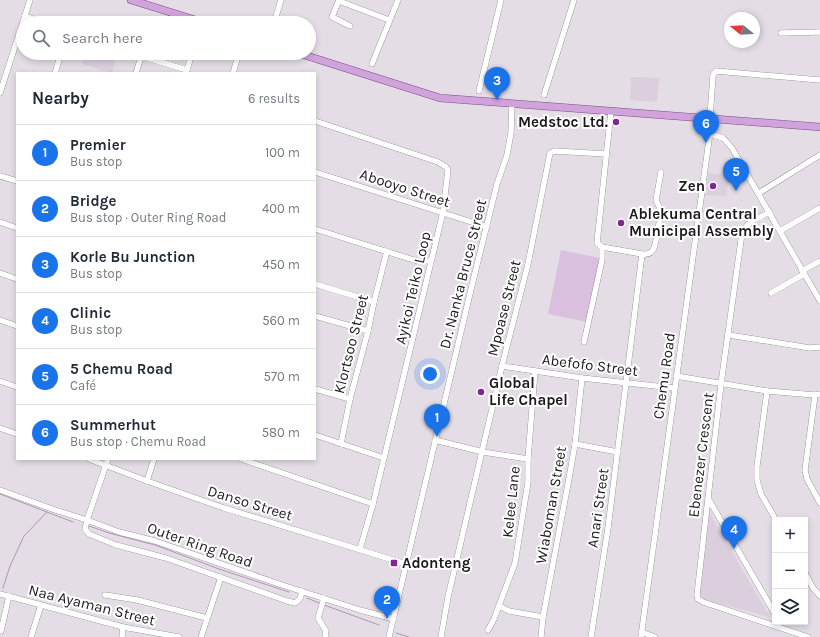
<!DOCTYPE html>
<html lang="en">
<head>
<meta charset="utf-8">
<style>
  body { margin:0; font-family:Karla,sans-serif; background:#f6f6f7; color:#1f2937 }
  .controls { position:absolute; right:12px; bottom:12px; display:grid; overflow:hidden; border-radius:0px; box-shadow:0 2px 6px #0003 }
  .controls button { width:36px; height:36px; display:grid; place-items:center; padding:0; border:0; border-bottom:1px solid #e0e1e3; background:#fff; color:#1f2937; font:20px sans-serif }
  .compass { position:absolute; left:724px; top:12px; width:36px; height:36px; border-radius:50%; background:#fff; box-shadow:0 2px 6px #0003; rotate:288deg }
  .you { position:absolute; left:430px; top:374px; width:14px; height:14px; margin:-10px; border:3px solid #fff; border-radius:50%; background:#1a73e8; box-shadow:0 0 0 6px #1a73e833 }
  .badge { display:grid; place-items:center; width:26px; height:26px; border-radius:50%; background:#1a73e8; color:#fff; font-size:13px; font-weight:700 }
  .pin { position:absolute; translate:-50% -33px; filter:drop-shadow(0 1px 2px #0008) }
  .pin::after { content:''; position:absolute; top:21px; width:14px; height:12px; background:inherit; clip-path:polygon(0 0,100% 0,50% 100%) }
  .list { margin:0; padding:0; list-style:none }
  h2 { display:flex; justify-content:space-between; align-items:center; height:52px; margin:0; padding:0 16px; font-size:17px }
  h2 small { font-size:13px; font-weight:400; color:#747a83 }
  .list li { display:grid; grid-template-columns:26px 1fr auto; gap:12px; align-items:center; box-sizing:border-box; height:56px; padding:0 16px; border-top:1px solid #e0e1e3 }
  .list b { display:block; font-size:15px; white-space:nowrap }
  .list p { margin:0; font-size:13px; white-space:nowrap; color:#747a83 }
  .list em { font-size:13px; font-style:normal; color:#747a83 }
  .icon { flex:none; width:22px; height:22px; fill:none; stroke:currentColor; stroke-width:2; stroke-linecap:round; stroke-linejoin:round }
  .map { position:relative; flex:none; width:820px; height:637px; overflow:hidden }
  .search { position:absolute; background:#fff; box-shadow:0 2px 6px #0003; left:16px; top:16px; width:300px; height:44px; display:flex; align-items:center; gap:10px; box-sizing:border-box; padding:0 14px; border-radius:22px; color:#747a83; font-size:15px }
  .panel { position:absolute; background:#fff; box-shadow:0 2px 6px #0003; left:16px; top:72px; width:300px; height:388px; border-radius:0px }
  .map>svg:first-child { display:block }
  .built { fill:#dbcfde }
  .green { fill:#dac0df }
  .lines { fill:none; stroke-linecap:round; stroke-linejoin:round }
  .stream { stroke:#b095b7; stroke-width:1 }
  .minor-casing { stroke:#767078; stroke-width:6 }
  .major-casing { stroke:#7e4a89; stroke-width:8 }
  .minor { stroke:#fff; stroke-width:5.5 }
  .major { stroke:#d1a3db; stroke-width:7 }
  .poi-dot { fill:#812794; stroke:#fff; stroke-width:1.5 }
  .labels { text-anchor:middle; stroke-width:4; stroke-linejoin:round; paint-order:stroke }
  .poi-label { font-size:15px; font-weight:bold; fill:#1c191c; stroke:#fff; text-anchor:start }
  .street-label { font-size:15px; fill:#1c191c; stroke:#fff }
</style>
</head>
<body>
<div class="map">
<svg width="820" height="637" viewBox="0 0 820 637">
  <rect width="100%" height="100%" fill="#e4dde6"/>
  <g class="built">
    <polygon points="85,53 117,53 112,73 82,64"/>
    <polygon points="631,77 659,78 657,102 630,100"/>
    <polygon points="708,173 726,175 728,187 727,188 727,196 706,195"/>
    <polygon points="709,512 770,617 705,600 699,593"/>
  </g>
  <polygon class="green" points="561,250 600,258 587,322 548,314"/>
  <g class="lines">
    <g class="stream">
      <polyline points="0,494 73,522"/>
      <polyline points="89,526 109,533 155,545 219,569 289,592"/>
      <polyline points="3,588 10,566 24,536 47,512"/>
      <polyline points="307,598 319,603"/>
      <polyline points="324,605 379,625"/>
      <polyline points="396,633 409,637"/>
    </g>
    <g class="minor-casing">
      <g id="minor">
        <polyline points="339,0 332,17 350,26"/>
        <polyline points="339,1 389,20"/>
        <polyline points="25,16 44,23"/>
        <polyline points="274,23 281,0"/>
        <polyline points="781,33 820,32"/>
        <polyline points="131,53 187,70"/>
        <polyline points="372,64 398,0"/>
        <polyline points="55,73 61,53"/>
        <polyline points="136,73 141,57"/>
        <polyline points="186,73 192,53"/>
        <polyline points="233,73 239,53"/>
        <polyline points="479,91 501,0"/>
        <polyline points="0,93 30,0"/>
        <polyline points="544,95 574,0"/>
        <path d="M 611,111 L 597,243 L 602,247 L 642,254 C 647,255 650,254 653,250 C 656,246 661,214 660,209 C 660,206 657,204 656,200 L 661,172"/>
        <polyline points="710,118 713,75 716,71 820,80"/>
        <polyline points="315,121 438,162 446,167 448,170 443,212 373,504 360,549"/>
        <polyline points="710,134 723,138 732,148 820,301"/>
        <polyline points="315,172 487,227"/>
        <polyline points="0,176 17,181"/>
        <polyline points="759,193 820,155"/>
        <path d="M 770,212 C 759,218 747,221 742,233 L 721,384 L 697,595 L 698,599 L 703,602 L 808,637"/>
        <polyline points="0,222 17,228"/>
        <polyline points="315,229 417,261 431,261"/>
        <polyline points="780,231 820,208"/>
        <polyline points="802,271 820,261"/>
        <polyline points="0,273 17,279"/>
        <polyline points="315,284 374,302"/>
        <polyline points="771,293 804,274"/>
        <polyline points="315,316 368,331"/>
        <polyline points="0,320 17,326"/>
        <polyline points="729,335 810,348 820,347"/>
        <polyline points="584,342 602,260 602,247"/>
        <polyline points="502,366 582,378 674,388"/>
        <polyline points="676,376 767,391 815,395 820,394"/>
        <polyline points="0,381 17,387"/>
        <polyline points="315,389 350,399"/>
        <polyline points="767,391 757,466 757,480 761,494 776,520"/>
        <polyline points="815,395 805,470 807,479 820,503"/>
        <polyline points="0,428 17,434"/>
        <polyline points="315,435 384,458"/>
        <polyline points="435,440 483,452 528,459"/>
        <polyline points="341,444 350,399 368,331 374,302 387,251"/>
        <polyline points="575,444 618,452"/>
        <polyline points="89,459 147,481 224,508 406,564"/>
        <path d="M 108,459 L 87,520 L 85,529 L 89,534 L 116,545 L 166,558 L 287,601 L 295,603 C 300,600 301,597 302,591"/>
        <polyline points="241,459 373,504"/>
        <polyline points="147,481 154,459"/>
        <polyline points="0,490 55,510 87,520 119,532 155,541 282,585 360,610 394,619"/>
        <polyline points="709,500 775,614"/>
        <polyline points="805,573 813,588 820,596"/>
        <polyline points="0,594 123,627 179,637"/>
        <polyline points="105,595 137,600 207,618"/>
        <polyline points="324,598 318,618 326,631 325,637"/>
        <polyline points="499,606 509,611 543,617"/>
        <polyline points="488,630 494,619 515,563 528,482 528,459 535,371"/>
        <polyline points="1,631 9,596"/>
        <polyline points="641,632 655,637"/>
        <polyline points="31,637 41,605"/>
        <polyline points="122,637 123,627"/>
        <polyline points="201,637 221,577"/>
        <polyline points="389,637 472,285 497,184 507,155 511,133 512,104"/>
        <polyline points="441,637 448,597 502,366 528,264 550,153 555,151 606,154"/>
        <polyline points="541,637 543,617 570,473 575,444 582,378"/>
        <polyline points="591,637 608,528 642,254"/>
        <polyline points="641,637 712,118"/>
      </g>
    </g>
    <g class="major-casing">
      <g id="major">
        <polyline points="131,0 205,23"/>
        <polyline points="298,53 440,98 820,127"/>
      </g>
    </g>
    <use href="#minor" class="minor"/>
    <use href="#major" class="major"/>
  </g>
  <g class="poi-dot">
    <circle cx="616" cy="122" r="4"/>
    <circle cx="713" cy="186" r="4"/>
    <circle cx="621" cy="223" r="4"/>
    <circle cx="481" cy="392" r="4"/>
    <rect x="390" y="559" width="8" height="8" rx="2"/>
  </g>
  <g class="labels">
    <g class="poi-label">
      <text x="608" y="127" text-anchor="end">Medstoc Ltd.</text>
      <text x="705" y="191" text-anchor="end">Zen</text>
      <text x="629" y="219">Ablekuma Central<tspan x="629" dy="17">Municipal Assembly</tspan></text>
      <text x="489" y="388">Global<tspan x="489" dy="17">Life Chapel</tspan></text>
      <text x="402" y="568">Adonteng</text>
    </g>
    <g class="street-label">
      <text transform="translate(405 188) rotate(18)" y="5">Abooyo Street</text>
      <text transform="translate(463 274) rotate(-76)" y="5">Dr. Nanka Bruce Street</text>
      <text transform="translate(413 288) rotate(-77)" y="5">Ayikoi Teiko Loop</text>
      <text transform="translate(504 308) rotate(-76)" y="5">Mpoase Street</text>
      <text transform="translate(351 344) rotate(-76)" y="5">Klortsoo Street</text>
      <text transform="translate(590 365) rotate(7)" y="5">Abefofo Street</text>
      <text transform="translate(664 376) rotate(-82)" y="5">Chemu Road</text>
      <text transform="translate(701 455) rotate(-83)" y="5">Ebenezer Crescent</text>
      <text transform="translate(511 502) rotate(-84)" y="5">Kelee Lane</text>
      <text transform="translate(250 503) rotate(17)" y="5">Danso Street</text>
      <text transform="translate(551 505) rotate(-80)" y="5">Wiaboman Street</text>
      <text transform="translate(598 508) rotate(-82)" y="5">Anari Street</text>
      <text transform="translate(200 545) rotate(19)" y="5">Outer Ring Road</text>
      <text transform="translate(92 605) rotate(14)" y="5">Naa Ayaman Street</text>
    </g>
  </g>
</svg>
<div class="controls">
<button>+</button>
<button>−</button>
<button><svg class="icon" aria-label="layers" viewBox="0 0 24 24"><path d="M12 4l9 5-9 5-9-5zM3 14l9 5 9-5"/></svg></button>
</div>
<svg class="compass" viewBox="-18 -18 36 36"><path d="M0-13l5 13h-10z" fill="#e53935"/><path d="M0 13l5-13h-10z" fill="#747a83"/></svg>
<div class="you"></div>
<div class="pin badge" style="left:437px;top:437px">1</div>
<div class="pin badge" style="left:387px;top:619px">2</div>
<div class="pin badge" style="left:497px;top:100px">3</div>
<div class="pin badge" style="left:734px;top:549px">4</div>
<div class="pin badge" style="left:736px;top:191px">5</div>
<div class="pin badge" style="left:706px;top:143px">6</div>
<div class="search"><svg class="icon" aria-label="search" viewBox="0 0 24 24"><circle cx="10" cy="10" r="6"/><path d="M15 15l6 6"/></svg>Search here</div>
<section class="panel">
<h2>Nearby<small>6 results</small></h2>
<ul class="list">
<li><span class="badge">1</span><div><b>Premier</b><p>Bus stop</p></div><em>100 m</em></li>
<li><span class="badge">2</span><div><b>Bridge</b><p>Bus stop · Outer Ring Road</p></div><em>400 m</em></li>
<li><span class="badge">3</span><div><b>Korle Bu Junction</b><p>Bus stop</p></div><em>450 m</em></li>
<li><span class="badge">4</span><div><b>Clinic</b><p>Bus stop</p></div><em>560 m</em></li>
<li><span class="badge">5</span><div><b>5 Chemu Road</b><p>Café</p></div><em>570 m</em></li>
<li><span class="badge">6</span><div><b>Summerhut</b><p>Bus stop · Chemu Road</p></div><em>580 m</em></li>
</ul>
</section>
</div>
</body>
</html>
